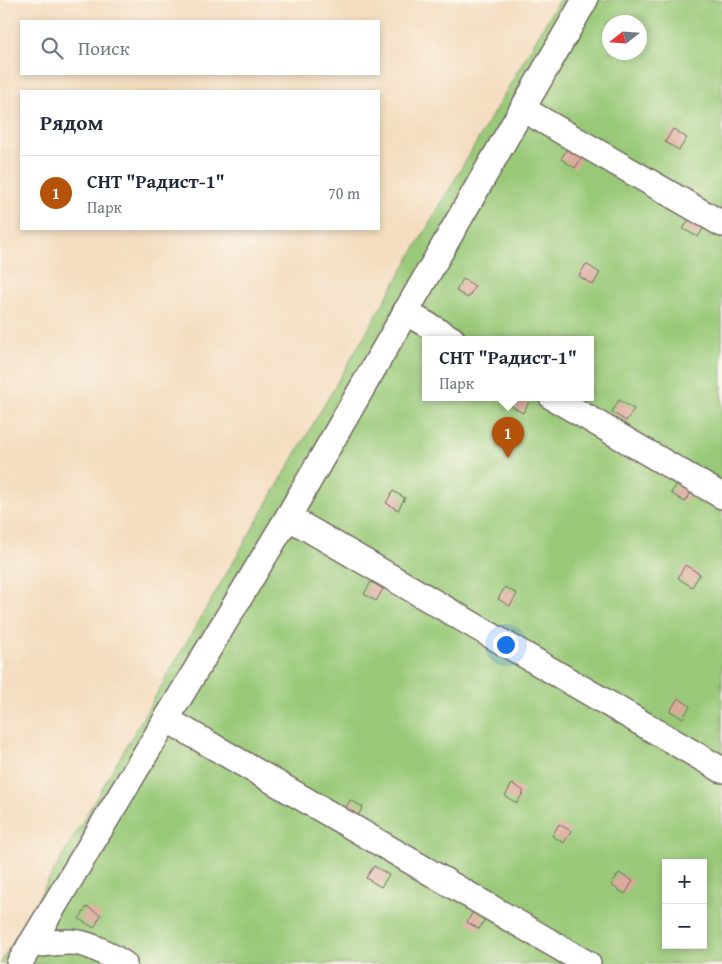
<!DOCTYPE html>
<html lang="ru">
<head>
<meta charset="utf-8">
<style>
  body { margin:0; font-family:"Gentium Book Plus",serif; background:#f6f6f7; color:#1f2937 }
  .controls { position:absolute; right:15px; bottom:15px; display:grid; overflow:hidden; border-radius:0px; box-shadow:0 2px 8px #0003 }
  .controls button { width:45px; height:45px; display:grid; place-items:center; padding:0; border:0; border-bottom:1px solid #e0e1e3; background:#fff; color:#1f2937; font:25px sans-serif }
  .compass { position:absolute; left:602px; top:15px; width:45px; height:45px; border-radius:50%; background:#fff; box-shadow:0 2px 8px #0003; rotate:253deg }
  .you { position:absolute; left:505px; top:644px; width:18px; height:18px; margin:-12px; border:4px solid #fff; border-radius:50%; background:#1a73e8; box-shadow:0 0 0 8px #1a73e833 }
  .badge { display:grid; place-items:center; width:32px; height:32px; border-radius:50%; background:#b45309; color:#fff; font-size:16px; font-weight:700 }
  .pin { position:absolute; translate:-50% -41px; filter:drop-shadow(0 1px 2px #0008) }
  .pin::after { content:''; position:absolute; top:26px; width:18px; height:15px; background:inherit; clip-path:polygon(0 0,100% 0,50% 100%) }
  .popup { position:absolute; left:422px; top:336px; width:172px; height:65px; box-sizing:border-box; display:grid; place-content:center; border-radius:0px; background:#fff; filter:drop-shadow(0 1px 4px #0005); font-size:16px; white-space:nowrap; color:#747a83 }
  .popup b { font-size:19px; color:#1f2937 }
  .popup::after { content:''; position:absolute; left:50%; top:100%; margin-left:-10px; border:10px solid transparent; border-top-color:#fff }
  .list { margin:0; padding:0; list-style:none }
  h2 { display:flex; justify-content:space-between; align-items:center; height:65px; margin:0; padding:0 20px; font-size:21px }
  h2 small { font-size:16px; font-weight:400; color:#747a83 }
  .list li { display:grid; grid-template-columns:32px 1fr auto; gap:15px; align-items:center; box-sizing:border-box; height:75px; padding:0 20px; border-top:1px solid #e0e1e3 }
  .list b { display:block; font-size:19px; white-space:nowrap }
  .list p { margin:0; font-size:16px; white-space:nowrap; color:#747a83 }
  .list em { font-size:16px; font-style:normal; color:#747a83 }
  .icon { flex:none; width:28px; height:28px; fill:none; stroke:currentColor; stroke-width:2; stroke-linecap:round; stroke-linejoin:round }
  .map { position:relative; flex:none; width:722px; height:964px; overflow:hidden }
  .search { position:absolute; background:#fff; box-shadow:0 2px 8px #0003; left:20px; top:20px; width:360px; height:55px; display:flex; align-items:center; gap:12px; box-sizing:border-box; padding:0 18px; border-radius:0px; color:#747a83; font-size:19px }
  .panel { position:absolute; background:#fff; box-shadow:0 2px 8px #0003; left:20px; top:90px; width:360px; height:140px; border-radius:0px }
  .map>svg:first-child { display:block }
  .green { fill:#99c978; stroke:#627a52; fill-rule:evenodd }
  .building { fill:#dba99b }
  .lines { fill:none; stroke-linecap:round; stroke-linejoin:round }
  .minor-casing { stroke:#71695f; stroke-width:28 }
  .minor { stroke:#fff; stroke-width:25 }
</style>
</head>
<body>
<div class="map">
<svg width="722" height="964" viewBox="0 0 722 964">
  <rect width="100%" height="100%" fill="#fbf7ec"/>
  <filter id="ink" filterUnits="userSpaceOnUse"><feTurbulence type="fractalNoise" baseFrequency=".02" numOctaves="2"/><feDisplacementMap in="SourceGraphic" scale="10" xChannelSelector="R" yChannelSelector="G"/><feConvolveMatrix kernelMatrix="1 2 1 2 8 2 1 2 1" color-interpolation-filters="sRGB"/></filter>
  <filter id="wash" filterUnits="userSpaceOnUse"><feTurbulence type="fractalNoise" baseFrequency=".0096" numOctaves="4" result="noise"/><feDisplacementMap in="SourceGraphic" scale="20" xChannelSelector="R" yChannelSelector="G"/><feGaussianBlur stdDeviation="1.12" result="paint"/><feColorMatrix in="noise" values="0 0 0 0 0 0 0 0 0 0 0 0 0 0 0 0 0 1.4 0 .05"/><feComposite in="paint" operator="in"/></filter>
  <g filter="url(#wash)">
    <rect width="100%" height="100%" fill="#f4ddc0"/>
    <path class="green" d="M 559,0 L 722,0 L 722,964 L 0,964 ZM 610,22 L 640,22 L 640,52 L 610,52 ZM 426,339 L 590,339 L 590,397 L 426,397 ZM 666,863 L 703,863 L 703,945 L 666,945 Z"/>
    <g id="blocks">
      <g class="building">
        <polygon points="673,129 687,138 679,150 665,142"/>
        <polygon points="568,147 583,156 575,168 561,159"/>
        <polygon points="691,216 705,225 698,237 683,229"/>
        <polygon points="586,264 600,273 593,285 579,276"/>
        <polygon points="463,279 475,286 468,298 456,291"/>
        <polygon points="513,397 525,397 530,400 523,413 508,404"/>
        <polygon points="619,400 634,409 626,421 612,412"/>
        <polygon points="679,481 693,489 685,502 671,493"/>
        <polygon points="393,491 405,498 398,510 386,503"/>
        <polygon points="685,565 700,574 692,587 678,578"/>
        <polygon points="371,582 383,589 376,601 364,594"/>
        <polygon points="505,587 517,594 510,606 498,599"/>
        <polygon points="678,698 690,706 683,718 670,711"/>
        <polygon points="512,784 524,791 517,803 505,796"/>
        <polygon points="350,800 363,807 356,819 344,812"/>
        <polygon points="559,824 571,831 564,843 552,836"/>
        <polygon points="374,866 389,875 381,887 366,878"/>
        <polygon points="619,873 633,881 625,894 611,885"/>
        <polygon points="87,907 101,915 94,928 79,919"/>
        <polygon points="474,910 486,917 479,929 467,922"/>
      </g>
    </g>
  </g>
  <g filter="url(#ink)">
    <use href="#blocks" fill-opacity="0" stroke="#71695f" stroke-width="1"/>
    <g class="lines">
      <g class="minor-casing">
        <g id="minor">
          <polyline points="523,109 722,224"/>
          <polyline points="405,312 452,339"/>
          <polyline points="552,397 722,496"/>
          <polyline points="288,517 722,770"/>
          <polyline points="166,719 588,964"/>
          <path d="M 30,945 C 43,944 56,942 69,942 C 89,942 107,954 124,964"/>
          <polyline points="19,964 288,517 585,0"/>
        </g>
      </g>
      <use href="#minor" class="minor"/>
    </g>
  </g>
</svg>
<div class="controls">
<button>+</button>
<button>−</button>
</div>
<svg class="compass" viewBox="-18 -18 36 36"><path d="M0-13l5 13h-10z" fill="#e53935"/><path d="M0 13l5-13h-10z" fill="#747a83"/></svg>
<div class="you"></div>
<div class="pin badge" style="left:508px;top:458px">1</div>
<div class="popup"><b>СНТ &quot;Радист-1&quot;</b>Парк</div>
<div class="search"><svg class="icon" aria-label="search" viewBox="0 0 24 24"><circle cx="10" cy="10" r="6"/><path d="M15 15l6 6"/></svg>Поиск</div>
<section class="panel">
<h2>Рядом<small></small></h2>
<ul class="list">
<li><span class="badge">1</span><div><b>СНТ &quot;Радист-1&quot;</b><p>Парк</p></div><em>70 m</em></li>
</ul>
</section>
</div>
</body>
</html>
